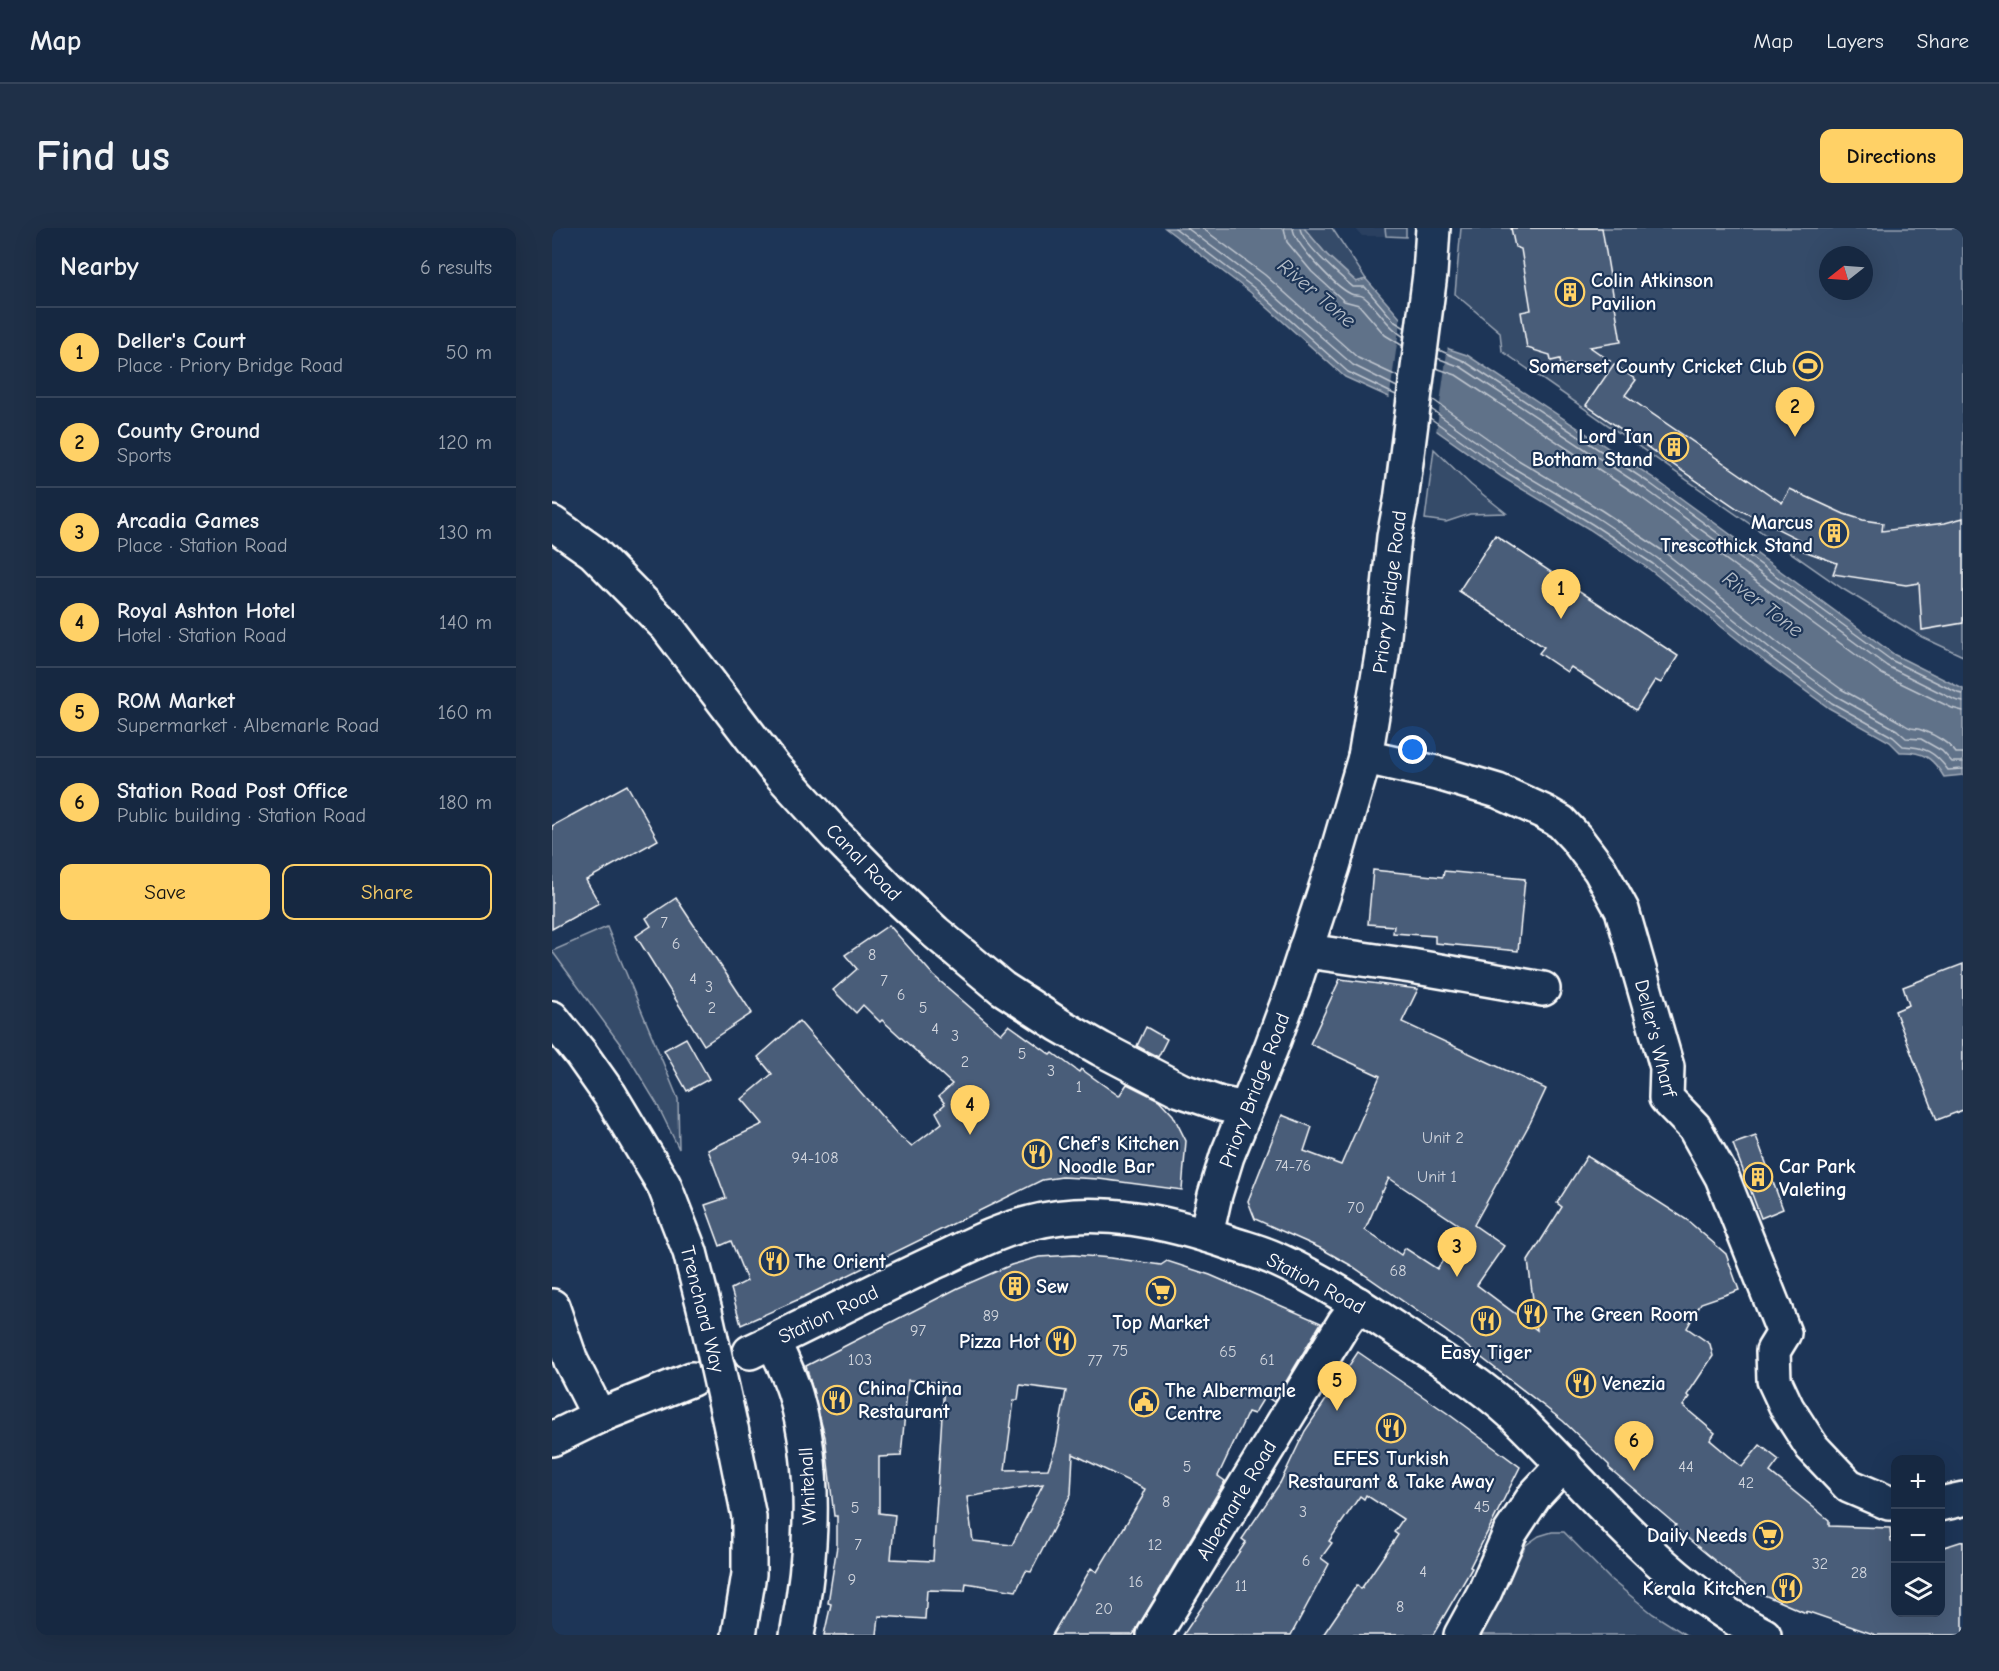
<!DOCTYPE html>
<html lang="en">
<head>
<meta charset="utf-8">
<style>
  body { margin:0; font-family:"Comic Neue",sans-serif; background:#1f3048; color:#f1f3f6 }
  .controls { position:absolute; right:18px; bottom:18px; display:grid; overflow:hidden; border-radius:12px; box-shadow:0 6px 24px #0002 }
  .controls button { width:54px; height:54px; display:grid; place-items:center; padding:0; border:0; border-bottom:2px solid #35445a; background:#162841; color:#f1f3f6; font:30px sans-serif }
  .compass { position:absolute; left:1267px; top:18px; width:54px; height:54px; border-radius:50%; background:#162841; box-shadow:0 6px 24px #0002; rotate:253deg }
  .you { position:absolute; left:861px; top:522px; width:21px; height:21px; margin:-15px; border:4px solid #fff; border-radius:50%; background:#1a73e8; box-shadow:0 0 0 9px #1a73e833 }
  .badge { display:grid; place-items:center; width:39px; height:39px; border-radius:50%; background:#ffd166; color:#111; font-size:20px; font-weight:700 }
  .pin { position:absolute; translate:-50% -50px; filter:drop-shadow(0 2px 3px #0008) }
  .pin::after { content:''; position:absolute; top:32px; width:21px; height:18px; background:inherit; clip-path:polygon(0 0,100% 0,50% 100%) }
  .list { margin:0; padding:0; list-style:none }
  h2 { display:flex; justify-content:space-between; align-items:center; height:78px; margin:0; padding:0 24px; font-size:26px }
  h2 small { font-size:20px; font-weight:400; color:#9ea6b1 }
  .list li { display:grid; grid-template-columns:39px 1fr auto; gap:18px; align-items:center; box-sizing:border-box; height:90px; padding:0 24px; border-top:2px solid #35445a }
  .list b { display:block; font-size:22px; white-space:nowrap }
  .list p { margin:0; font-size:20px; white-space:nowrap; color:#9ea6b1 }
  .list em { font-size:20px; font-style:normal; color:#9ea6b1 }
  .actions { display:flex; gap:12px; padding:18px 24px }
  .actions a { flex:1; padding:14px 0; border:2px solid #ffd166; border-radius:12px; text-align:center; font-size:21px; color:#ffd166 }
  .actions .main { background:#ffd166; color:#111 }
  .icon { flex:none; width:33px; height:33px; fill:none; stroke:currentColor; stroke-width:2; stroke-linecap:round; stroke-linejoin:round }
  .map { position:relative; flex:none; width:1411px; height:1407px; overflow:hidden; border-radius:12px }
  header { display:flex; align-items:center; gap:36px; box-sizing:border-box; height:84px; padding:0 30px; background:#162841; border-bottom:2px solid #35445a }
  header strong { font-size:28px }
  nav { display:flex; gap:33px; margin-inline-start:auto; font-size:21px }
  .intro { display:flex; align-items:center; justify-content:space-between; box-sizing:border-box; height:144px; padding:0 36px }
  h1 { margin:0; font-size:42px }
  .button { padding:15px 27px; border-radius:12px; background:#ffd166; color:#111; font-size:21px; font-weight:700 }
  main { display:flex; gap:36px; padding:0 36px }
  aside { flex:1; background:#162841; border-radius:12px; box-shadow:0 6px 24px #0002 }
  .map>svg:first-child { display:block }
  .built { fill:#2a4161 }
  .green { fill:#364b69; stroke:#9aa5b4; stroke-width:1.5; fill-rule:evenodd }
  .water { fill:#617289; stroke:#a0aab8; stroke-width:1.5 }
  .pier { fill:#1d3557 }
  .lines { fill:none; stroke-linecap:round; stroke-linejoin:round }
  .shore { stroke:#c0c7d0; stroke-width:1.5 }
  .building { fill:#4a5d79; stroke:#fff; stroke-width:1.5; fill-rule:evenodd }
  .minor-casing { stroke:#fff; stroke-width:38 }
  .major-casing { stroke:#fff; stroke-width:38 }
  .minor { stroke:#1d3557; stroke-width:33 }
  .major { stroke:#1d3557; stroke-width:33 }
  .major-bridge-casing { stroke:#fff; stroke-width:38; stroke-linecap:butt }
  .major-bridge { stroke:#1d3557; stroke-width:33 }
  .labels { text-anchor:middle; stroke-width:4.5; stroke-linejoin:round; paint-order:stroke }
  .number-label { font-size:16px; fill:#d2d6de }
  .poi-label { font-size:20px; font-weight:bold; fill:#fff; stroke:#1d3557; text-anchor:start }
  .street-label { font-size:20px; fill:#fff; stroke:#1d3557 }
  .water-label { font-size:21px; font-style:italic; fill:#b8c0ca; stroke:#1d3557 }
</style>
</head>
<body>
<header>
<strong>Map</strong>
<nav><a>Map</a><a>Layers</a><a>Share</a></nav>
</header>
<div class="intro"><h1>Find us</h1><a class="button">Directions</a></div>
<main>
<aside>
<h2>Nearby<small>6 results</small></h2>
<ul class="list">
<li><span class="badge">1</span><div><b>Deller's Court</b><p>Place · Priory Bridge Road</p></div><em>50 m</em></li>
<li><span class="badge">2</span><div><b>County Ground</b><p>Sports</p></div><em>120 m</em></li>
<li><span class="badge">3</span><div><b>Arcadia Games</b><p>Place · Station Road</p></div><em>130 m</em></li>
<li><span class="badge">4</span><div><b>Royal Ashton Hotel</b><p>Hotel · Station Road</p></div><em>140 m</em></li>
<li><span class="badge">5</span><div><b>ROM Market</b><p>Supermarket · Albemarle Road</p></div><em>160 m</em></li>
<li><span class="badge">6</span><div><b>Station Road Post Office</b><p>Public building · Station Road</p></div><em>180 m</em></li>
</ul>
<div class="actions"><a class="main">Save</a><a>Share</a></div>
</aside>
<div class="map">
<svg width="1411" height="1407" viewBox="0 0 1411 1407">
  <rect width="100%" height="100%" fill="#1d3557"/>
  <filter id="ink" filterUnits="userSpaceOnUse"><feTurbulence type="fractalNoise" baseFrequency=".0167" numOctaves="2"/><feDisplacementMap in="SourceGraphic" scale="12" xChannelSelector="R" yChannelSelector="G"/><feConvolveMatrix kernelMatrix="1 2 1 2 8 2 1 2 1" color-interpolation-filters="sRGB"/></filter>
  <g filter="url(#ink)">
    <polygon class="built" points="803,0 833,0 834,8 810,8"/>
    <g class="green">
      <polygon points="752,0 780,0 814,51 805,54 775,27"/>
      <polygon points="833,0 854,0 854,9 834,8"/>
      <path d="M 909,0 L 1411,0 L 1411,428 L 1370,409 L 1291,361 L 950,123 L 948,104 L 903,66 ZM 1276,27 L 1312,27 L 1312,63 L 1276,63 Z"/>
      <polygon points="882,221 919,257 954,285 918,286 894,294 873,291"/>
      <polygon points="55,699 126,871 127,921 105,876 71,820 0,723"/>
      <polygon points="1000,1304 1012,1304 1058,1351 1101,1386 1134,1407 927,1407 974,1317 987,1308"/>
    </g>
    <path class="water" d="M 613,0 L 752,0 L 775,27 L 804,54 L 814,51 L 848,90 L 897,121 L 915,127 L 1100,249 L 1343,427 L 1411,461 L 1411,547 L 1392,549 C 1381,530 1371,523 1348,524 L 1338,514 L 1277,480 L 1215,435 L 1097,341 L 1037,301 L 950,249 L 837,169 L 793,149 L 698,64 Z"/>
    <polygon class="pier" points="849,87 896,117 884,205 837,173"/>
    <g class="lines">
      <g class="shore">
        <polyline points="623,0 702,60 796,144 844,167"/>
        <polyline points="635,0 707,54 801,137 845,159"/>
        <polyline points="650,0 713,47 806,130 847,149"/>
        <polyline points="732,0 735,14 760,44 792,73 807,77 833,107 851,118"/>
        <path d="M 741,0 C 742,16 784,59 799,66 C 803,68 808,66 812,69 C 827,81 833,97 852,109"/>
        <path d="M 748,0 C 750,16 788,48 801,59 L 813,59 L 843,94 L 853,100"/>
        <polyline points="887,122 912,133 1096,254 1339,432 1406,465 1411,466"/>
        <polyline points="885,130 909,139 1092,260 1335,438 1403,472 1411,474"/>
        <polyline points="884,140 904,147 1087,268 1330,446 1400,480 1411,483"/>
        <path d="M 880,171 L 963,230 L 1049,282 L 1111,323 L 1229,417 L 1289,461 L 1350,495 C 1362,504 1360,498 1372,503 C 1383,507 1397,515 1404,525 L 1411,525"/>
        <polyline points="879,181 958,238 1044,289 1105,330 1223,424 1284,468 1345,502 1354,510 1369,511 1390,523 1400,534 1411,534"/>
        <path d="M 878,190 L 954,244 L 1040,296 L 1101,336 L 1219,430 L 1280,475 L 1341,509 L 1351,518 C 1373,519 1383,524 1396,542 L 1411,541"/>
      </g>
    </g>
    <g class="building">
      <polygon points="959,0 1050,0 1069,114 1038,119 1058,133 1022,142 1021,136 1009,138 1008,131 999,133 998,127 975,120 969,84 979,82 969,21 963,19"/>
      <polygon points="1062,136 1084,152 1073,167 1230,275 1238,261 1292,286 1311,292 1331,295 1330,303 1393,295 1411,290 1411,395 1370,402 1367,355 1354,357 1281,346 1285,335 1244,320 1248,312 1186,281 1034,177"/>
      <polygon points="943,307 1126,428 1109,455 1103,452 1084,482 1019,439 1015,444 987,425 992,419 907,363"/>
      <polygon points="75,557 106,612 34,652 47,675 0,701 0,598"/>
      <polygon points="821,642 891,649 892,643 973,651 966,723 883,715 883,708 841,705 842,698 816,696"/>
      <polygon points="124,670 200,785 152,817 84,708 99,698 94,690"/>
      <polygon points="337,697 382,748 449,806 457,797 499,827 501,825 527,844 529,841 567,868 575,856 607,872 621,887 634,913 630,962 547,951 510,949 490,952 252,1069 189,1097 179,1061 195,1053 179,1013 168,1018 153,977 174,970 156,922 211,896 190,871 220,846 206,829 247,793 345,906 360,918 390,895 384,884 393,876 387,868 400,856 330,792 328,794 311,777 304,785 281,762 305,741 293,727"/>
      <polygon points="1411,736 1411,882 1385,892 1343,783 1357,777 1351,759"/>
      <path d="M 788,751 L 866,761 L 850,794 L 994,861 L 978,895 L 922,997 L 952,1018 L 925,1057 L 985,1102 L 976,1033 L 1010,979 L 1005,975 L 1035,928 L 1135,992 L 1174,1026 L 1187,1062 L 1149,1075 L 1135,1100 L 1158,1116 L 1161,1128 L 1135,1167 L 1138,1169 L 1131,1178 L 1163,1205 L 1158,1212 L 1190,1239 L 1208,1217 L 1227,1232 L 1218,1244 L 1277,1292 L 1277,1298 L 1338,1300 L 1339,1314 L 1344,1315 L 1344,1384 L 1389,1384 L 1389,1320 L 1411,1313 L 1411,1407 L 1324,1407 L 1254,1383 L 1254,1385 L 1203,1363 L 1185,1351 L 1122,1299 L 1124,1297 L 1057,1240 L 1057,1237 L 1011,1193 L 908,1113 L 800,1038 L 768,1020 L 703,991 L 696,973 L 730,887 L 760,899 L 752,923 L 789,937 L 828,848 L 758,816 ZM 837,950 L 913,1001 L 885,1041 L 853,1020 L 849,1027 L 813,1002 L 830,963 L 831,963 Z"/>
      <polygon points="594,799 615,811 606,829 585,818"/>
      <polygon points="134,810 157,851 135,863 112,822"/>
      <polygon points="1204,908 1231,981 1209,990 1181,916"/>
      <path d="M 522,1027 L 559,1030 L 609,1037 L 615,1033 L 658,1047 L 769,1095 L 722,1174 L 713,1168 L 702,1186 L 696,1184 L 666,1248 L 673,1253 L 581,1407 L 500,1407 L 539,1340 L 545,1344 L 591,1268 L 590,1267 L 593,1261 L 521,1226 L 519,1266 L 479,1344 L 474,1343 L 464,1363 L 414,1355 L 413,1363 L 375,1362 L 373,1391 L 327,1388 L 325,1407 L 272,1407 L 279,1376 L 276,1375 L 285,1318 L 285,1288 L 282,1288 L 273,1209 L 254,1138 L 406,1060 L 459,1037 L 487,1029 ZM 356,1152 L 392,1155 L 381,1333 L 339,1331 L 343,1287 L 327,1285 L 327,1229 L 349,1228 ZM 468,1157 L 514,1163 L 504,1218 L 496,1241 L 453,1242 L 462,1172 L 466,1172 ZM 491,1256 L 460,1317 L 421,1313 L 415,1269 Z"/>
      <polygon points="806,1124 895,1185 968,1239 918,1339 920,1340 881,1407 771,1407 805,1357 809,1361 846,1307 842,1304 851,1291 814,1267 812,1271 808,1268 777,1313 780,1315 769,1330 777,1336 739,1407 631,1407 694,1314 690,1311 728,1255 753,1203"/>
    </g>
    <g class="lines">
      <g class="minor-casing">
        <g id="minor">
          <polyline points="0,295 41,324 115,399 221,538 284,607 338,662 383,704 450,760 507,797 549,821 628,862 669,876 694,881"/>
          <polyline points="813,529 889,546 946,563 992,584 1009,594 1024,610 1048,642 1070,682 1115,839 1114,870 1142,899 1170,949 1232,1105 1221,1123 1222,1152 1235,1180 1260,1219 1297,1258 1337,1275 1344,1275"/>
          <polyline points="754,719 769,725 859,738 991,761"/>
          <polyline points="0,1078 19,1133 47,1188"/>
          <path d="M 221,1113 C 229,1131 239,1150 244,1169 C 266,1246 260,1329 245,1407"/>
          <polyline points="1388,1276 1411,1271"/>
          <polyline points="602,1407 792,1095 806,1076"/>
          <polyline points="909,1407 933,1363 958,1305 983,1267 1012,1236"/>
        </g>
      </g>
      <g class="major-casing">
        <g id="major">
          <polyline points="0,790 29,826 58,867 112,957 138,1024 153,1083"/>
          <polyline points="654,1007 663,967 675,928 719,820 740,763 781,638 813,529 830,427 842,309 849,273 878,46 881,0"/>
          <path d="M 198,1124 C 260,1095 322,1062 385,1033 C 415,1019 445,1003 478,995 C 545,977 617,994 681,1016 C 696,1021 712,1025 726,1032 C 775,1054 819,1085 863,1114 C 897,1136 940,1165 968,1193 C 1045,1268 1114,1358 1212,1407"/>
          <polyline points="179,1200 197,1289 197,1346 187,1407"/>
          <polyline points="0,1211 47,1188 140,1151"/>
        </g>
      </g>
      <use href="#minor" class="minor"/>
      <use href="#major" class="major"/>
      <g class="major-bridge-casing">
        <polyline id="major-bridge" points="153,1083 179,1200"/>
      </g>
      <use href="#major-bridge" class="major-bridge"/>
    </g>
  </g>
  <defs>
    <g id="building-ring" transform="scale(1.5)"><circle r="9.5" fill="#1d3557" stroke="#ffd166" stroke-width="1.5"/><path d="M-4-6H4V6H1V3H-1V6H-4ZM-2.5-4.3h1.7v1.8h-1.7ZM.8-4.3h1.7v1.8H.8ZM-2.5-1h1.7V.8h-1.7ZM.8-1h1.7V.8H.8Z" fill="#ffd166"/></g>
    <g id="stadium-ring" transform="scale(1.5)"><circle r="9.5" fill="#1d3557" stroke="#ffd166" stroke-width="1.5"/><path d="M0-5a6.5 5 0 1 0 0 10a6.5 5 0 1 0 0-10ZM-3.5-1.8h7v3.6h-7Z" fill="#ffd166"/></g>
    <g id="restaurant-ring" transform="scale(1.5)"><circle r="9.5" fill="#1d3557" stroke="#ffd166" stroke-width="1.5"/><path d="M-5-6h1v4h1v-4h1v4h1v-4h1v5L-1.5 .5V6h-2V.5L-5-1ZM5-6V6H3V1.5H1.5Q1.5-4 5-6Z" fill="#ffd166"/></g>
    <g id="supermarket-ring" transform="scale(1.5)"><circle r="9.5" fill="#1d3557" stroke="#ffd166" stroke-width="1.5"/><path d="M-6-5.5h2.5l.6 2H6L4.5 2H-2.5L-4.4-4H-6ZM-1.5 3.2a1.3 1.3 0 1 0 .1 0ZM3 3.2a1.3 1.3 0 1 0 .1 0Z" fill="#ffd166"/></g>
    <g id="civic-ring" transform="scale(1.5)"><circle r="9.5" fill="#1d3557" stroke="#ffd166" stroke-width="1.5"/><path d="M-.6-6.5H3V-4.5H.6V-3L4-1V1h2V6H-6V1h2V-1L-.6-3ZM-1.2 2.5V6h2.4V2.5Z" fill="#ffd166"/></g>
  </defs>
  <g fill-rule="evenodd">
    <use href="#building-ring" x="1018" y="64"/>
    <use href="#stadium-ring" x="1256" y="138"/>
    <use href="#building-ring" x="1122" y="219"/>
    <use href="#building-ring" x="1282" y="305"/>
    <use href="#restaurant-ring" x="485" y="926"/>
    <use href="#building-ring" x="1206" y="949"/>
    <use href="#restaurant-ring" x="222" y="1033"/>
    <use href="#building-ring" x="463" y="1058"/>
    <use href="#supermarket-ring" x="609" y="1063"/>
    <use href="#restaurant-ring" x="980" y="1086"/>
    <use href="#restaurant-ring" x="934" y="1093"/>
    <use href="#restaurant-ring" x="509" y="1113"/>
    <use href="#restaurant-ring" x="1029" y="1155"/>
    <use href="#restaurant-ring" x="285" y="1172"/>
    <use href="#civic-ring" x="592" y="1174"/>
    <use href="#restaurant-ring" x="839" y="1200"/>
    <use href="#supermarket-ring" x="1216" y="1307"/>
    <use href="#restaurant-ring" x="1235" y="1360"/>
  </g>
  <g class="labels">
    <g class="number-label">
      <text x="112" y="700">7</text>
      <text x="124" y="721">6</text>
      <text x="320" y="732">8</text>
      <text x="141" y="756">4</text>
      <text x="332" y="758">7</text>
      <text x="157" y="764">3</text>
      <text x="349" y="772">6</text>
      <text x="160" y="785">2</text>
      <text x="371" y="785">5</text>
      <text x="383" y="806">4</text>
      <text x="403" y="813">3</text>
      <text x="470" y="831">5</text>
      <text x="413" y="839">2</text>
      <text x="499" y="848">3</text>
      <text x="527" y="864">1</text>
      <text x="891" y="915">Unit 2</text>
      <text x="263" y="935">94-108</text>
      <text x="741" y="943">74-76</text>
      <text x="885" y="954">Unit 1</text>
      <text x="804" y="985">70</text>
      <text x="846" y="1048">68</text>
      <text x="439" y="1093">89</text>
      <text x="366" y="1108">97</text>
      <text x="568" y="1128">75</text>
      <text x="676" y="1129">65</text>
      <text x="308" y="1137">103</text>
      <text x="715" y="1137">61</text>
      <text x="543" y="1138">77</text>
      <text x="635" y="1244">5</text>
      <text x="1134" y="1244">44</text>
      <text x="1194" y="1260">42</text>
      <text x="614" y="1279">8</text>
      <text x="930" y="1284">45</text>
      <text x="303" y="1285">5</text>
      <text x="751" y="1289">3</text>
      <text x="306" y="1322">7</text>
      <text x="603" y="1322">12</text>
      <text x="754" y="1338">6</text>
      <text x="1268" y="1341">32</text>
      <text x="871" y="1349">4</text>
      <text x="1307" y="1350">28</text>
      <text x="300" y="1357">9</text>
      <text x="584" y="1359">16</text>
      <text x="689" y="1363">11</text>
      <text x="848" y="1384">8</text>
      <text x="552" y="1386">20</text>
    </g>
    <g class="poi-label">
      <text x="1039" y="59">Colin Atkinson<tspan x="1039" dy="23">Pavilion</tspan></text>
      <text x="1235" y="145" text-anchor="end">Somerset County Cricket Club</text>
      <text x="1101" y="215" text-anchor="end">Lord Ian<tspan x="1101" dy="23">Botham Stand</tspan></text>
      <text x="1261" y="301" text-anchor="end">Marcus<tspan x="1261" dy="23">Trescothick Stand</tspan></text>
      <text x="506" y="922">Chef's Kitchen<tspan x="506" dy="23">Noodle Bar</tspan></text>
      <text x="1227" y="945">Car Park<tspan x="1227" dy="23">Valeting</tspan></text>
      <text x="243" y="1040">The Orient</text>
      <text x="484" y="1065">Sew</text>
      <text x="1001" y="1093">The Green Room</text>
      <text x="609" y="1101" text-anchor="middle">Top Market</text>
      <text x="488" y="1120" text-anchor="end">Pizza Hot</text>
      <text x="934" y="1131" text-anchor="middle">Easy Tiger</text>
      <text x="1050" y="1162">Venezia</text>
      <text x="306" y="1167">China China<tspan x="306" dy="23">Restaurant</tspan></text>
      <text x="613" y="1169">The Albermarle<tspan x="613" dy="23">Centre</tspan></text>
      <text x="839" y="1237" text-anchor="middle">EFES Turkish<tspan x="839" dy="23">Restaurant &amp; Take Away</tspan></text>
      <text x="1195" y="1314" text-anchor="end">Daily Needs</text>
      <text x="1214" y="1367" text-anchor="end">Kerala Kitchen</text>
    </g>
    <g class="street-label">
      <text transform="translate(837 364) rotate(-83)" y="7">Priory Bridge Road</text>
      <text transform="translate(312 634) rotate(46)" y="7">Canal Road</text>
      <text transform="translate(1104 810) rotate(76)" y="7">Deller's Wharf</text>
      <text transform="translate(702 862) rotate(-69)" y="7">Priory Bridge Road</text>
      <text transform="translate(764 1055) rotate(28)" y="7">Station Road</text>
      <text transform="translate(151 1081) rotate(76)" y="7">Trenchard Way</text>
      <text transform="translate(276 1086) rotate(-26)" y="7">Station Road</text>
      <text transform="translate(255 1258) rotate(-93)" y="7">Whitehall</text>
      <text transform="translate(684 1272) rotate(-59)" y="7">Albemarle Road</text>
    </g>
    <g class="water-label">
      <text transform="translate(765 65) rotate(40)" y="7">River Tone</text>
      <text transform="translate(1211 376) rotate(37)" y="7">River Tone</text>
    </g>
  </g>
</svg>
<div class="controls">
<button>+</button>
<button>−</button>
<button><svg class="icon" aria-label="layers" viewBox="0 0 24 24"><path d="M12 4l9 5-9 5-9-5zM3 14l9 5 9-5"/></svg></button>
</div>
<svg class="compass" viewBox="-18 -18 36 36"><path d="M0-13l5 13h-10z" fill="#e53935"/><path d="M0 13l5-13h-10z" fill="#9ea6b1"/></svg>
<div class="you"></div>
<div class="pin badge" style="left:1009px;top:391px">1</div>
<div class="pin badge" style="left:1243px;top:209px">2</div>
<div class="pin badge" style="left:905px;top:1049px">3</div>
<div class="pin badge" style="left:418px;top:907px">4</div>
<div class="pin badge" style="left:785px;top:1183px">5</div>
<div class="pin badge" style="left:1082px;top:1243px">6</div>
</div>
</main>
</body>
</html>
